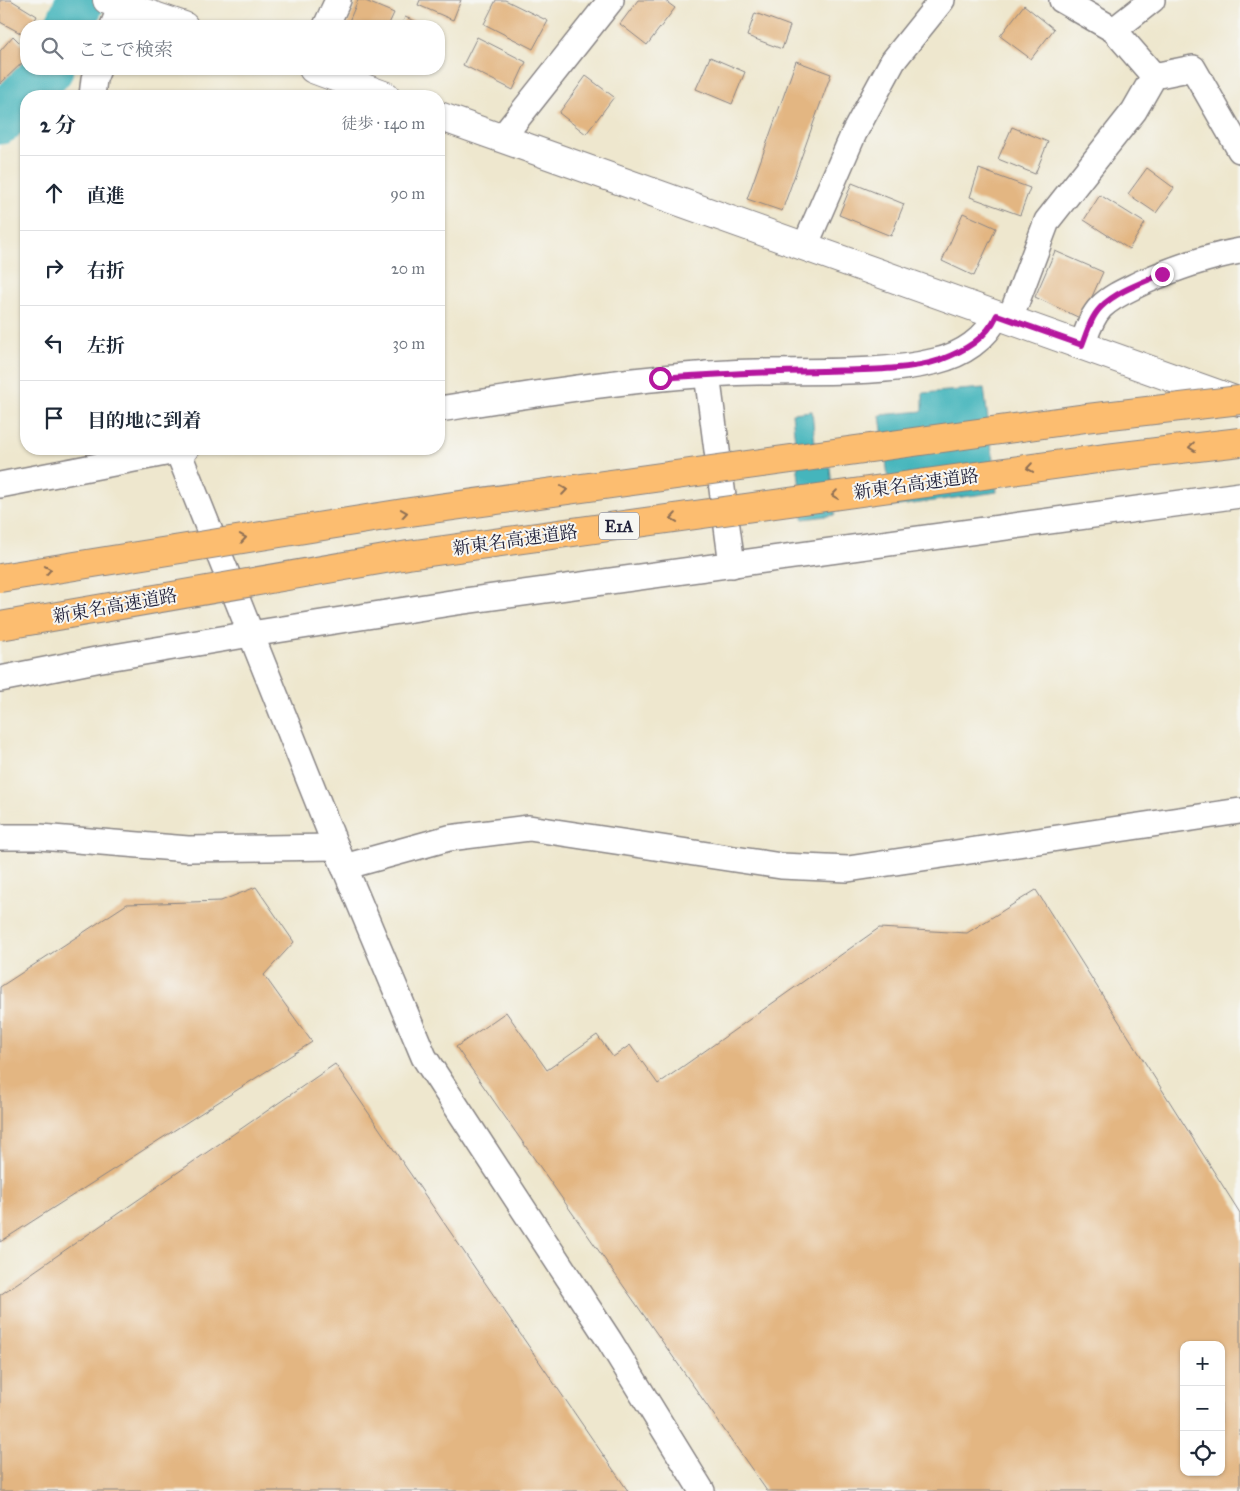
<!DOCTYPE html>
<html lang="ja">
<head>
<meta charset="utf-8">
<style>
  body { margin:0; font-family:"IM FELL Great Primer","Noto Serif JP",serif; background:#f2f2f3; color:#1f2937 }
  .controls { position:absolute; right:15px; bottom:15px; display:grid; overflow:hidden; border-radius:10px; box-shadow:0 1px 4px #0004 }
  .controls button { width:45px; height:45px; display:grid; place-items:center; padding:0; border:0; border-bottom:1px solid #e0e1e3; background:#fff; color:#1f2937; font:25px sans-serif }
  .stop { position:absolute; width:15px; height:15px; margin:-11px; border:4px solid #b5179e; border-radius:50%; background:#fff }
  .stop.end { background:#b5179e; border-color:#fff; box-shadow:0 1px 5px #0008 }
  .list { margin:0; padding:0; list-style:none }
  h2 { display:flex; justify-content:space-between; align-items:center; height:65px; margin:0; padding:0 20px; font-size:21px }
  h2 small { font-size:16px; font-weight:400; color:#747a83 }
  .list li { display:grid; grid-template-columns:32px 1fr auto; gap:15px; align-items:center; box-sizing:border-box; height:75px; padding:0 20px; border-top:1px solid #e0e1e3 }
  .list b { display:block; font-size:19px; white-space:nowrap }
  .list em { font-size:16px; font-style:normal; color:#747a83 }
  .icon { flex:none; width:28px; height:28px; fill:none; stroke:currentColor; stroke-width:2; stroke-linecap:round; stroke-linejoin:round }
  .map { position:relative; flex:none; width:1240px; height:1491px; overflow:hidden }
  .search { position:absolute; background:#fff; box-shadow:0 1px 4px #0004; left:20px; top:20px; width:425px; height:55px; display:flex; align-items:center; gap:12px; box-sizing:border-box; padding:0 18px; border-radius:20px; color:#747a83; font-size:19px }
  .panel { position:absolute; background:#fff; box-shadow:0 1px 4px #0004; left:20px; top:90px; width:425px; height:365px; border-radius:20px }
  .map>svg:first-child { display:block }
  .water { fill:#45b5bc; stroke:#346c7c }
  .lines { fill:none; stroke-linecap:round; stroke-linejoin:round }
  .river { stroke:#45b5bc; stroke-width:49 }
  .building { fill:#e3b682; fill-rule:evenodd }
  .minor-casing { stroke:#888484; stroke-width:28 }
  .tertiary-casing { stroke:#888484; stroke-width:30 }
  .minor { stroke:#fff; stroke-width:25 }
  .tertiary { stroke:#fff; stroke-width:28 }
  .motorway-bridge-casing { stroke:#888484; stroke-width:30; stroke-linecap:butt }
  .motorway-bridge { stroke:#fcbd6f; stroke-width:28 }
  .oneway { stroke:#8f7055 }
  .route { stroke:#b5179e; stroke-width:6 }
  .labels { text-anchor:middle; stroke-width:4; stroke-linejoin:round; paint-order:stroke }
  .shield { fill:#f6f6f2; stroke:#626272; stroke-width:1 }
  .shield-label { font-size:16px; font-weight:bold; fill:#22223b }
  .street-label { font-size:18px; fill:#22223b; stroke:#f6f6f2 }
</style>
</head>
<body>
<div class="map">
<svg width="1240" height="1491" viewBox="0 0 1240 1491">
  <rect width="100%" height="100%" fill="#f6f6f2"/>
  <filter id="ink" filterUnits="userSpaceOnUse"><feTurbulence type="fractalNoise" baseFrequency=".02" numOctaves="2"/><feDisplacementMap in="SourceGraphic" scale="10" xChannelSelector="R" yChannelSelector="G"/><feConvolveMatrix kernelMatrix="1 2 1 2 8 2 1 2 1" color-interpolation-filters="sRGB"/></filter>
  <filter id="wash" filterUnits="userSpaceOnUse"><feTurbulence type="fractalNoise" baseFrequency=".0096" numOctaves="4" result="noise"/><feDisplacementMap in="SourceGraphic" scale="20" xChannelSelector="R" yChannelSelector="G"/><feGaussianBlur stdDeviation="1.12" result="paint"/><feColorMatrix in="noise" values="0 0 0 0 0 0 0 0 0 0 0 0 0 0 0 0 0 1.4 0 .05"/><feComposite in="paint" operator="in"/></filter>
  <g filter="url(#wash)">
    <rect width="100%" height="100%" fill="#eee7ce"/>
    <g class="water">
      <polygon points="984,388 997,492 892,507 880,415 923,411 923,393"/>
      <polygon points="812,411 817,467 830,467 835,515 803,519 792,413"/>
    </g>
    <g class="lines">
      <g class="river">
        <polyline points="69,26 81,0"/>
        <polyline points="0,120 49,69"/>
      </g>
    </g>
    <g id="blocks">
      <g class="building">
        <polygon points="0,0 11,0 37,16 32,26 26,26 26,36 0,22"/>
        <polygon points="358,0 363,0 394,13 388,26 347,26"/>
        <polygon points="420,0 461,0 453,20 418,5"/>
        <polygon points="496,0 505,0 548,21 533,49 484,24"/>
        <polygon points="638,0 664,0 675,8 647,45 620,24"/>
        <polygon points="1024,5 1054,29 1031,59 1000,36"/>
        <polygon points="755,13 790,26 782,49 747,36"/>
        <polygon points="405,17 427,26 401,26"/>
        <polygon points="13,36 26,49 26,59 0,84 0,51"/>
        <polygon points="477,37 526,62 513,90 463,65"/>
        <polygon points="710,57 745,72 732,104 696,89"/>
        <polygon points="796,61 831,74 782,211 747,199"/>
        <polygon points="586,76 614,97 586,134 559,113"/>
        <polygon points="1012,127 1048,142 1035,174 998,159"/>
        <polygon points="1147,168 1174,188 1156,213 1128,194"/>
        <polygon points="979,169 1030,188 1020,215 970,197"/>
        <polygon points="852,183 904,204 891,236 839,215"/>
        <polygon points="1100,195 1145,223 1129,249 1084,220"/>
        <polygon points="963,213 996,228 974,276 942,261"/>
        <polygon points="1055,251 1103,272 1082,319 1035,297"/>
        <polygon points="256,887 294,942 264,975 312,1042 0,1242 0,987 127,904 221,901"/>
        <path d="M 1036,890 L 1240,1213 L 1240,1491 L 767,1491 L 456,1047 L 506,1012 L 547,1070 L 597,1035 L 613,1057 L 630,1045 L 658,1084 L 879,928 L 967,933 ZM 1184,1345 L 1221,1345 L 1221,1472 L 1184,1472 Z"/>
        <polygon points="335,1064 628,1491 0,1491 0,1295"/>
      </g>
    </g>
  </g>
  <g filter="url(#ink)">
    <use href="#blocks" fill-opacity="0" stroke="#888484" stroke-width="1"/>
    <g class="lines">
      <g class="minor-casing">
        <g id="minor">
          <polyline points="1062,0 1114,30 1154,76"/>
          <polyline points="113,26 121,6"/>
          <polyline points="326,26 338,0"/>
          <polyline points="1114,30 1152,0"/>
          <polyline points="92,96 94,79 98,69"/>
          <polyline points="501,139 611,0"/>
          <polyline points="805,246 854,133 893,61 942,0"/>
          <polyline points="1010,319 1047,221 1134,111 1154,76 1193,68 1240,150"/>
          <path d="M 1082,345 C 1087,332 1091,317 1101,307 C 1112,296 1127,290 1141,283 C 1173,269 1205,257 1240,251"/>
          <polyline points="707,374 732,565"/>
          <path d="M 439,409 C 535,394 631,378 728,373 C 795,369 872,377 936,361 C 962,355 986,339 997,315"/>
          <polyline points="177,449 336,847 424,1057 609,1340 702,1491"/>
          <polyline points="0,485 186,449"/>
          <polyline points="0,679 96,660 251,634 457,602 1240,495"/>
          <polyline points="0,837 40,837 188,849 336,847"/>
          <polyline points="344,867 449,838 529,828 781,866 848,869 1240,811"/>
        </g>
      </g>
      <g class="tertiary-casing">
        <g id="tertiary">
          <polyline points="107,0 184,26"/>
          <polyline points="313,69 386,96"/>
          <polyline points="439,116 1240,402"/>
        </g>
      </g>
      <use href="#minor" class="minor"/>
      <use href="#tertiary" class="tertiary"/>
      <g class="motorway-bridge-casing">
        <g id="motorway-bridge">
          <polyline points="0,578 410,512 1086,418 1240,400"/>
          <polyline points="0,626 408,555 1105,458 1240,442"/>
        </g>
      </g>
      <use href="#motorway-bridge" class="motorway-bridge"/>
    </g>
    <defs><path id="oneway-chevron" d="M-2-3.5L2.5 0L-2 3.5" fill="none" stroke-width="1.6" stroke-linecap="round" stroke-linejoin="round" transform="scale(1.25)"/></defs>
    <g class="oneway">
      <use href="#oneway-chevron" transform="translate(1192 447) rotate(173)"/>
      <use href="#oneway-chevron" transform="translate(1030 468) rotate(172)"/>
      <use href="#oneway-chevron" transform="translate(564 490) rotate(-8)"/>
      <use href="#oneway-chevron" transform="translate(835 495) rotate(172)"/>
      <use href="#oneway-chevron" transform="translate(404 513) rotate(-9)"/>
      <use href="#oneway-chevron" transform="translate(674 518) rotate(172)"/>
      <use href="#oneway-chevron" transform="translate(243 538) rotate(-9)"/>
      <use href="#oneway-chevron" transform="translate(48 570) rotate(-9)"/>
    </g>
  </g>
  <g class="lines" filter="url(#ink)">
    <path class="route" d="M 660,378 C 714,374 768,372 823,371 C 857,370 908,371 940,360 C 964,351 986,339 997,315 L 1082,345 C 1087,332 1091,317 1101,307 C 1117,291 1142,283 1162,274"/>
  </g>
  <g class="labels">
    <rect class="shield" x="599" y="512.5" width="40" height="27" rx="4"/>
    <g class="shield-label">
      <text x="619" y="532">E1A</text>
    </g>
    <g class="street-label">
      <text transform="translate(916 484) rotate(-8)" y="6">新東名高速道路</text>
      <text transform="translate(515 540) rotate(-8)" y="6">新東名高速道路</text>
      <text transform="translate(115 606) rotate(-10)" y="6">新東名高速道路</text>
    </g>
  </g>
</svg>
<div class="controls">
<button>+</button>
<button>−</button>
<button><svg class="icon" aria-label="locate" viewBox="0 0 24 24"><circle cx="12" cy="12" r="6"/><path d="M12 2v4M12 18v4M2 12h4M18 12h4"/></svg></button>
</div>
<div class="stop" style="left:660px;top:378px"></div>
<div class="stop end" style="left:1162px;top:274px"></div>
<div class="search"><svg class="icon" aria-label="search" viewBox="0 0 24 24"><circle cx="10" cy="10" r="6"/><path d="M15 15l6 6"/></svg>ここで検索</div>
<section class="panel">
<h2>2 分<small>徒歩 · 140 m</small></h2>
<ul class="list">
<li><svg class="icon" aria-label="ahead" viewBox="0 0 24 24"><path d="M12 20V5M6 11l6-6 6 6"/></svg><div><b>直進</b></div><em>90 m</em></li>
<li><svg class="icon" aria-label="right" viewBox="0 0 24 24"><path d="M7 20v-9h11M14 6l5 5-5 5"/></svg><div><b>右折</b></div><em>20 m</em></li>
<li><svg class="icon" aria-label="left" viewBox="0 0 24 24"><path d="M17 20v-9H6M10 6l-5 5 5 5"/></svg><div><b>左折</b></div><em>30 m</em></li>
<li><svg class="icon" aria-label="arrive" viewBox="0 0 24 24"><path d="M6 21V4h12l-3 4 3 4H6"/></svg><div><b>目的地に到着</b></div></li>
</ul>
</section>
</div>
</body>
</html>
